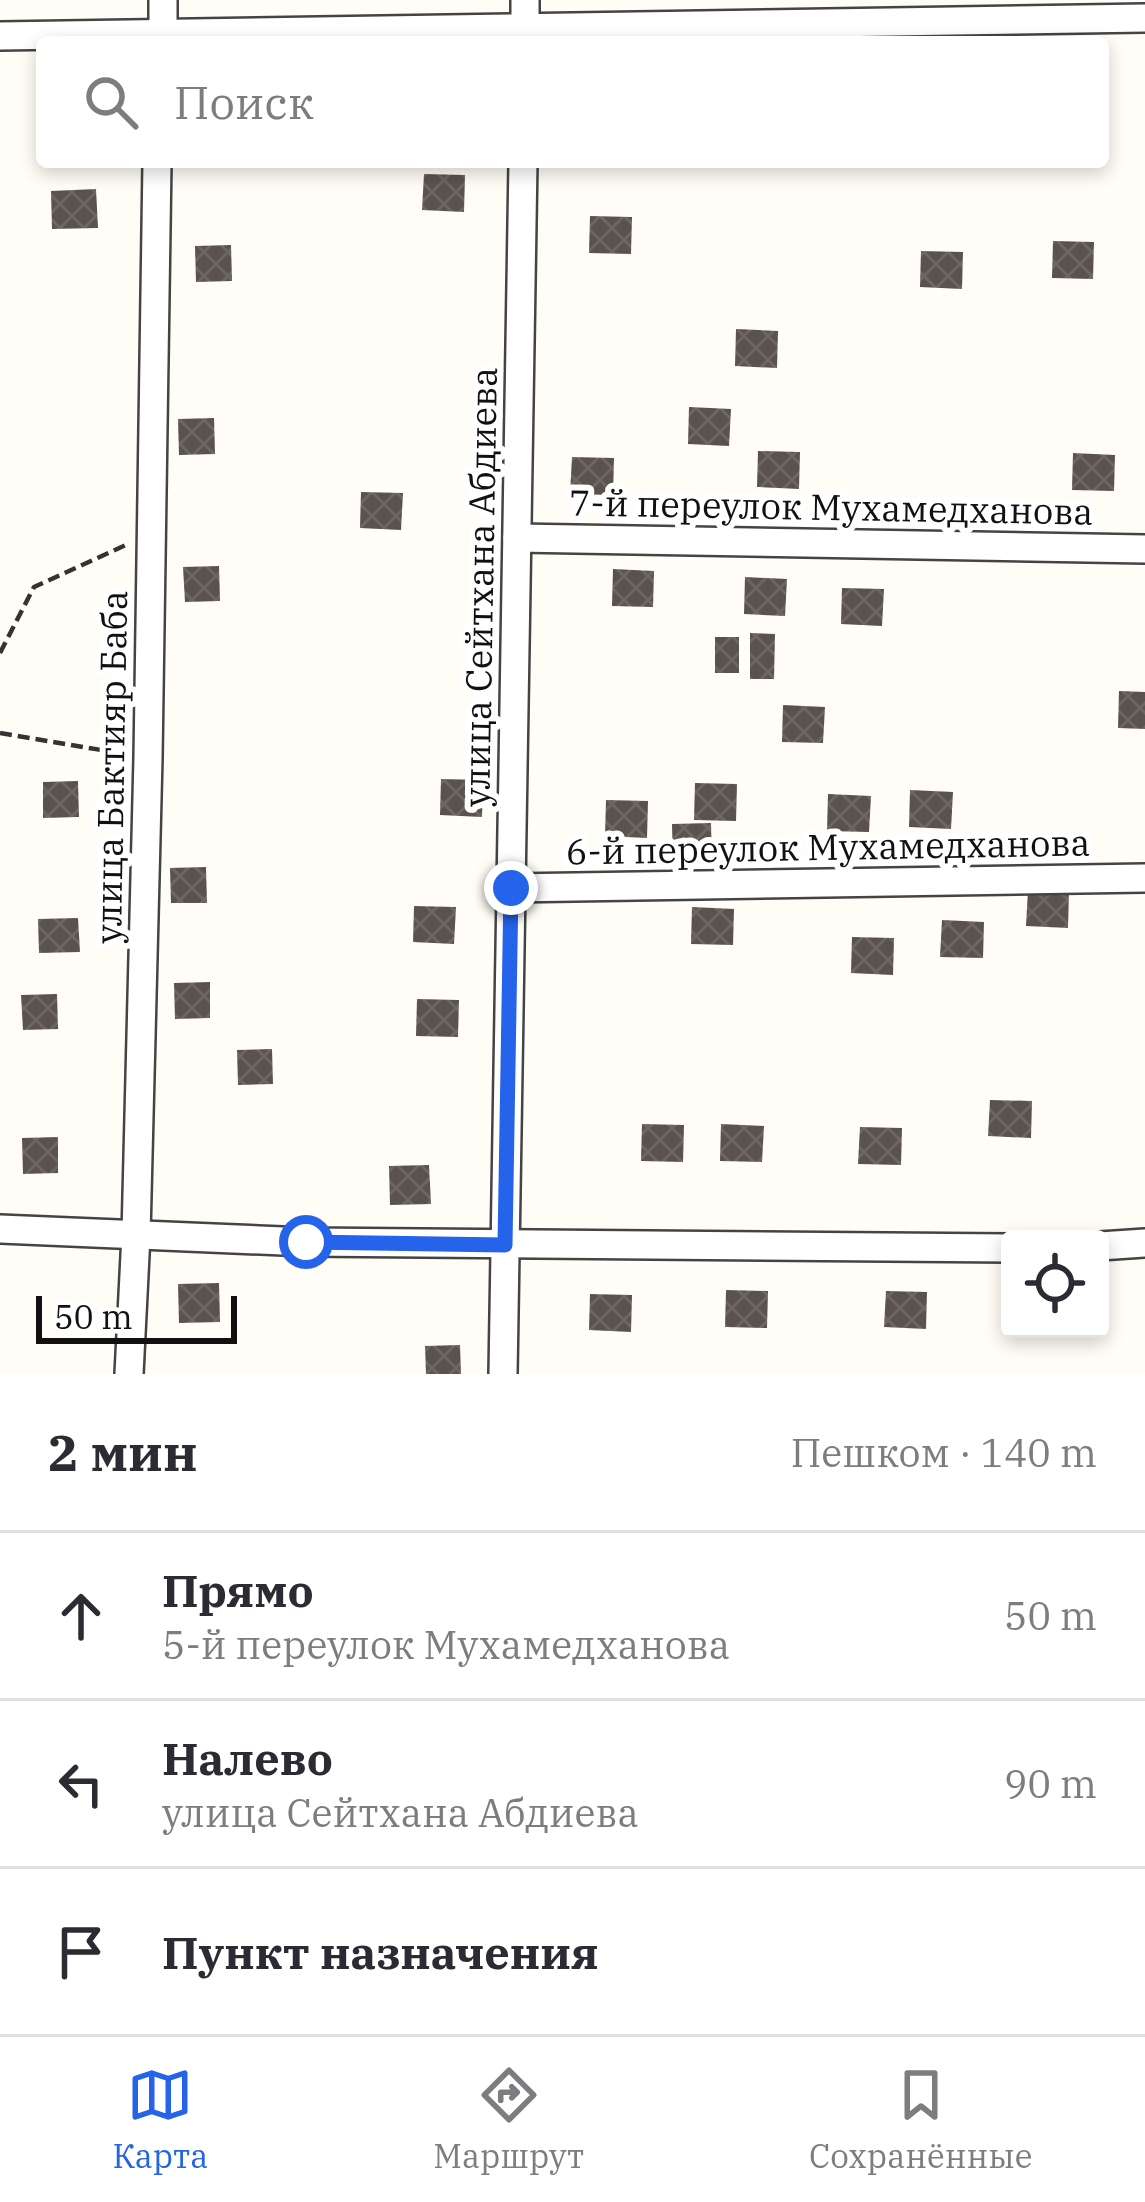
<!DOCTYPE html>
<html lang="ru">
<head>
<meta charset="utf-8">
<style>
  body { margin:0; font-family:"IBM Plex Serif",serif; background:#f7f7f7; color:#2b2b33 }
  .controls { position:absolute; right:36px; bottom:36px; display:grid; overflow:hidden; border-radius:12px; box-shadow:0 6px 18px #0003 }
  .controls button { width:108px; height:108px; display:grid; place-items:center; padding:0; border:0; border-bottom:3px solid #e1e1e2; background:#fff; color:#2b2b33; font:60px sans-serif }
  .scale { position:absolute; left:36px; bottom:30px; width:201px; box-sizing:border-box; padding-left:12px; border:6px solid #111; border-top:0; font-size:33px; line-height:42px; white-space:nowrap; color:#111; -webkit-text-stroke:9px #fff; paint-order:stroke }
  .stop { position:absolute; width:36px; height:36px; margin:-27px; border:9px solid #2563eb; border-radius:50%; background:#fff }
  .stop.end { background:#2563eb; border-color:#fff; box-shadow:0 3px 12px #0008 }
  .list { margin:0; padding:0; list-style:none }
  h2 { display:flex; justify-content:space-between; align-items:center; height:156px; margin:0; padding:0 48px; font-size:51px }
  h2 small { font-size:39px; font-weight:400; color:#7c7c81 }
  .list li { display:grid; grid-template-columns:78px 1fr auto; gap:36px; align-items:center; box-sizing:border-box; height:168px; padding:0 48px; border-top:3px solid #e1e1e2 }
  .list b { display:block; font-size:45px; white-space:nowrap }
  .list p { margin:0; font-size:39px; white-space:nowrap; color:#7c7c81 }
  .list em { font-size:39px; font-style:normal; color:#7c7c81 }
  .icon { flex:none; width:66px; height:66px; fill:none; stroke:currentColor; stroke-width:2; stroke-linecap:round; stroke-linejoin:round }
  .map { position:relative; flex:none; width:1145px; height:1374px; overflow:hidden }
  .search { position:absolute; background:#fff; box-shadow:0 6px 18px #0003; left:36px; right:36px; top:36px; height:132px; display:flex; align-items:center; gap:30px; box-sizing:border-box; padding:0 42px; border-radius:12px; color:#7c7c81; font-size:45px }
  .sheet { height:660px; background:#fff }
  nav { display:flex; justify-content:space-around; align-items:center; box-sizing:border-box; height:168px; border-top:3px solid #e1e1e2; background:#fff; font-size:33px; color:#7c7c81 }
  nav a { display:grid; justify-items:center; gap:6px }
  nav .on { color:#2563eb }
  .map>svg:first-child { display:block }
  .building { fill:url(#building-cross-hatch) }
  .lines { fill:none; stroke-linecap:round; stroke-linejoin:round }
  .street-casing { stroke:#444; stroke-width:32 }
  .path { stroke:#333; stroke-width:4.5; stroke-dasharray:12 6; stroke-linecap:butt }
  .street { stroke:#fff; stroke-width:27 }
  .route { stroke:#2563eb; stroke-width:15 }
  .labels { text-anchor:middle; stroke-width:12; stroke-linejoin:round; paint-order:stroke }
  .street-label { font-size:36px; fill:#111; stroke:#fff }
</style>
</head>
<body>
<div class="map">
<svg width="1145" height="1374" viewBox="0 0 1145 1374">
  <defs>
    <pattern id="building-cross-hatch" width="8" height="8" patternUnits="userSpaceOnUse" patternTransform="scale(3)"><rect width="8" height="8" fill="#5a524d"/><path d="M0 0l8 8M0 8l8-8" fill="none" stroke="#6d6662"/></pattern>
  </defs>
  <rect width="100%" height="100%" fill="#fffdf5"/>
  <g class="building">
    <polygon points="424,174 465,175 464,212 422,210"/>
    <polygon points="96,189 98,228 52,229 51,191"/>
    <polygon points="590,216 632,217 631,254 589,253"/>
    <polygon points="1053,241 1094,242 1093,279 1052,278"/>
    <polygon points="231,245 232,281 196,282 195,246"/>
    <polygon points="921,251 963,252 962,289 920,287"/>
    <polygon points="736,329 778,331 777,368 735,366"/>
    <polygon points="689,407 731,409 729,446 688,444"/>
    <polygon points="214,418 215,454 179,455 178,419"/>
    <polygon points="758,451 800,452 799,489 757,487"/>
    <polygon points="1073,453 1115,455 1114,491 1072,490"/>
    <polygon points="572,457 614,458 613,495 570,494"/>
    <polygon points="361,492 403,493 401,530 360,528"/>
    <polygon points="219,566 220,601 185,602 183,567"/>
    <polygon points="613,569 654,571 653,607 612,606"/>
    <polygon points="745,577 787,579 785,616 744,614"/>
    <polygon points="842,588 884,589 882,626 841,624"/>
    <polygon points="750,633 775,634 774,679 750,679"/>
    <rect x="715" y="637" width="24" height="36"/>
    <polygon points="1119,691 1145,692 1145,729 1118,728"/>
    <polygon points="783,705 825,707 823,743 782,742"/>
    <polygon points="441,779 483,780 482,817 440,815"/>
    <polygon points="78,781 79,817 43,818 43,782"/>
    <polygon points="695,783 737,784 736,821 694,820"/>
    <polygon points="910,790 953,792 951,829 909,827"/>
    <polygon points="828,794 871,796 869,832 827,831"/>
    <polygon points="606,800 648,801 647,838 605,836"/>
    <polygon points="711,823 712,862 673,863 672,824"/>
    <polygon points="206,867 207,903 171,903 170,868"/>
    <polygon points="1028,890 1069,891 1068,928 1026,926"/>
    <polygon points="414,906 456,907 454,944 413,942"/>
    <polygon points="692,907 734,909 733,945 691,944"/>
    <polygon points="78,918 80,952 39,953 38,919"/>
    <polygon points="942,920 984,922 983,958 940,957"/>
    <polygon points="852,937 894,938 893,975 851,973"/>
    <polygon points="210,982 210,1018 175,1019 174,983"/>
    <polygon points="57,994 58,1029 23,1030 21,995"/>
    <polygon points="417,999 459,1000 458,1037 416,1036"/>
    <polygon points="272,1049 273,1084 238,1085 237,1050"/>
    <polygon points="990,1100 1032,1101 1031,1138 988,1136"/>
    <polygon points="642,1124 684,1125 683,1162 641,1161"/>
    <polygon points="721,1124 764,1126 762,1162 720,1161"/>
    <polygon points="860,1127 902,1128 901,1165 858,1164"/>
    <polygon points="58,1137 58,1173 23,1174 22,1138"/>
    <polygon points="429,1165 431,1204 390,1205 389,1166"/>
    <polygon points="219,1283 220,1322 179,1323 178,1284"/>
    <polygon points="726,1290 768,1291 767,1328 725,1327"/>
    <polygon points="886,1291 927,1292 926,1329 884,1327"/>
    <polygon points="590,1294 632,1295 631,1332 589,1330"/>
    <polygon points="460,1345 461,1374 426,1374 425,1346"/>
  </g>
  <g class="lines">
    <g class="street-casing">
      <g id="street">
        <polyline points="163,0 163,42"/>
        <polyline points="0,36 1145,18"/>
        <polyline points="525,42 525,0"/>
        <polyline points="517,538 1145,549"/>
        <polyline points="511,888 1145,878"/>
        <polyline points="0,1229 306,1242 1010,1248"/>
        <polyline points="1100,1246 1145,1243"/>
        <polyline points="129,1374 136,1235 148,758 157,162"/>
        <polyline points="503,1374 523,162"/>
      </g>
    </g>
    <g class="path">
      <polyline points="0,653 34,587 126,545"/>
      <polyline points="0,733 125,754"/>
    </g>
    <use href="#street" class="street"/>
  </g>
  <g class="lines">
    <polyline class="route" points="306,1242 505,1245 511,888"/>
  </g>
  <g class="labels">
    <g class="street-label">
      <text transform="translate(831 507) rotate(1)" y="13">7-й переулок Мухамедханова</text>
      <text transform="translate(480 587) rotate(-89)" y="13">улица Сейтхана Абдиева</text>
      <text transform="translate(111 767) rotate(-89)" y="13">улица Бактияр Баба</text>
      <text transform="translate(828 847) rotate(-1)" y="13">6-й переулок Мухамедханова</text>
    </g>
  </g>
</svg>
<div class="controls">
<button><svg class="icon" aria-label="locate" viewBox="0 0 24 24"><circle cx="12" cy="12" r="6"/><path d="M12 2v4M12 18v4M2 12h4M18 12h4"/></svg></button>
</div>
<div class="scale">50 m</div>
<div class="stop" style="left:306px;top:1242px"></div>
<div class="stop end" style="left:511px;top:888px"></div>
<div class="search"><svg class="icon" aria-label="search" viewBox="0 0 24 24"><circle cx="10" cy="10" r="6"/><path d="M15 15l6 6"/></svg>Поиск</div>
</div>
<section class="sheet">
<h2>2 мин<small>Пешком · 140 m</small></h2>
<ul class="list">
<li><svg class="icon" aria-label="ahead" viewBox="0 0 24 24"><path d="M12 20V5M6 11l6-6 6 6"/></svg><div><b>Прямо</b><p>5-й переулок Мухамедханова</p></div><em>50 m</em></li>
<li><svg class="icon" aria-label="left" viewBox="0 0 24 24"><path d="M17 20v-9H6M10 6l-5 5 5 5"/></svg><div><b>Налево</b><p>улица Сейтхана Абдиева</p></div><em>90 m</em></li>
<li><svg class="icon" aria-label="arrive" viewBox="0 0 24 24"><path d="M6 21V4h12l-3 4 3 4H6"/></svg><div><b>Пункт назначения</b></div></li>
</ul>
</section>
<nav>
<a class="on"><svg class="icon" aria-label="map" viewBox="0 0 24 24"><path d="M3 6l6-2 6 2 6-2v14l-6 2-6-2-6 2zM9 4v14M15 6v14"/></svg>Карта</a>
<a><svg class="icon" aria-label="directions" viewBox="0 0 24 24"><path d="M12 3l9 9-9 9-9-9zM9 14v-3h6M13 9l2 2-2 2"/></svg>Маршрут</a>
<a><svg class="icon" aria-label="saved" viewBox="0 0 24 24"><path d="M7 4h10v16l-5-4-5 4z"/></svg>Сохранённые</a>
</nav>
</body>
</html>
